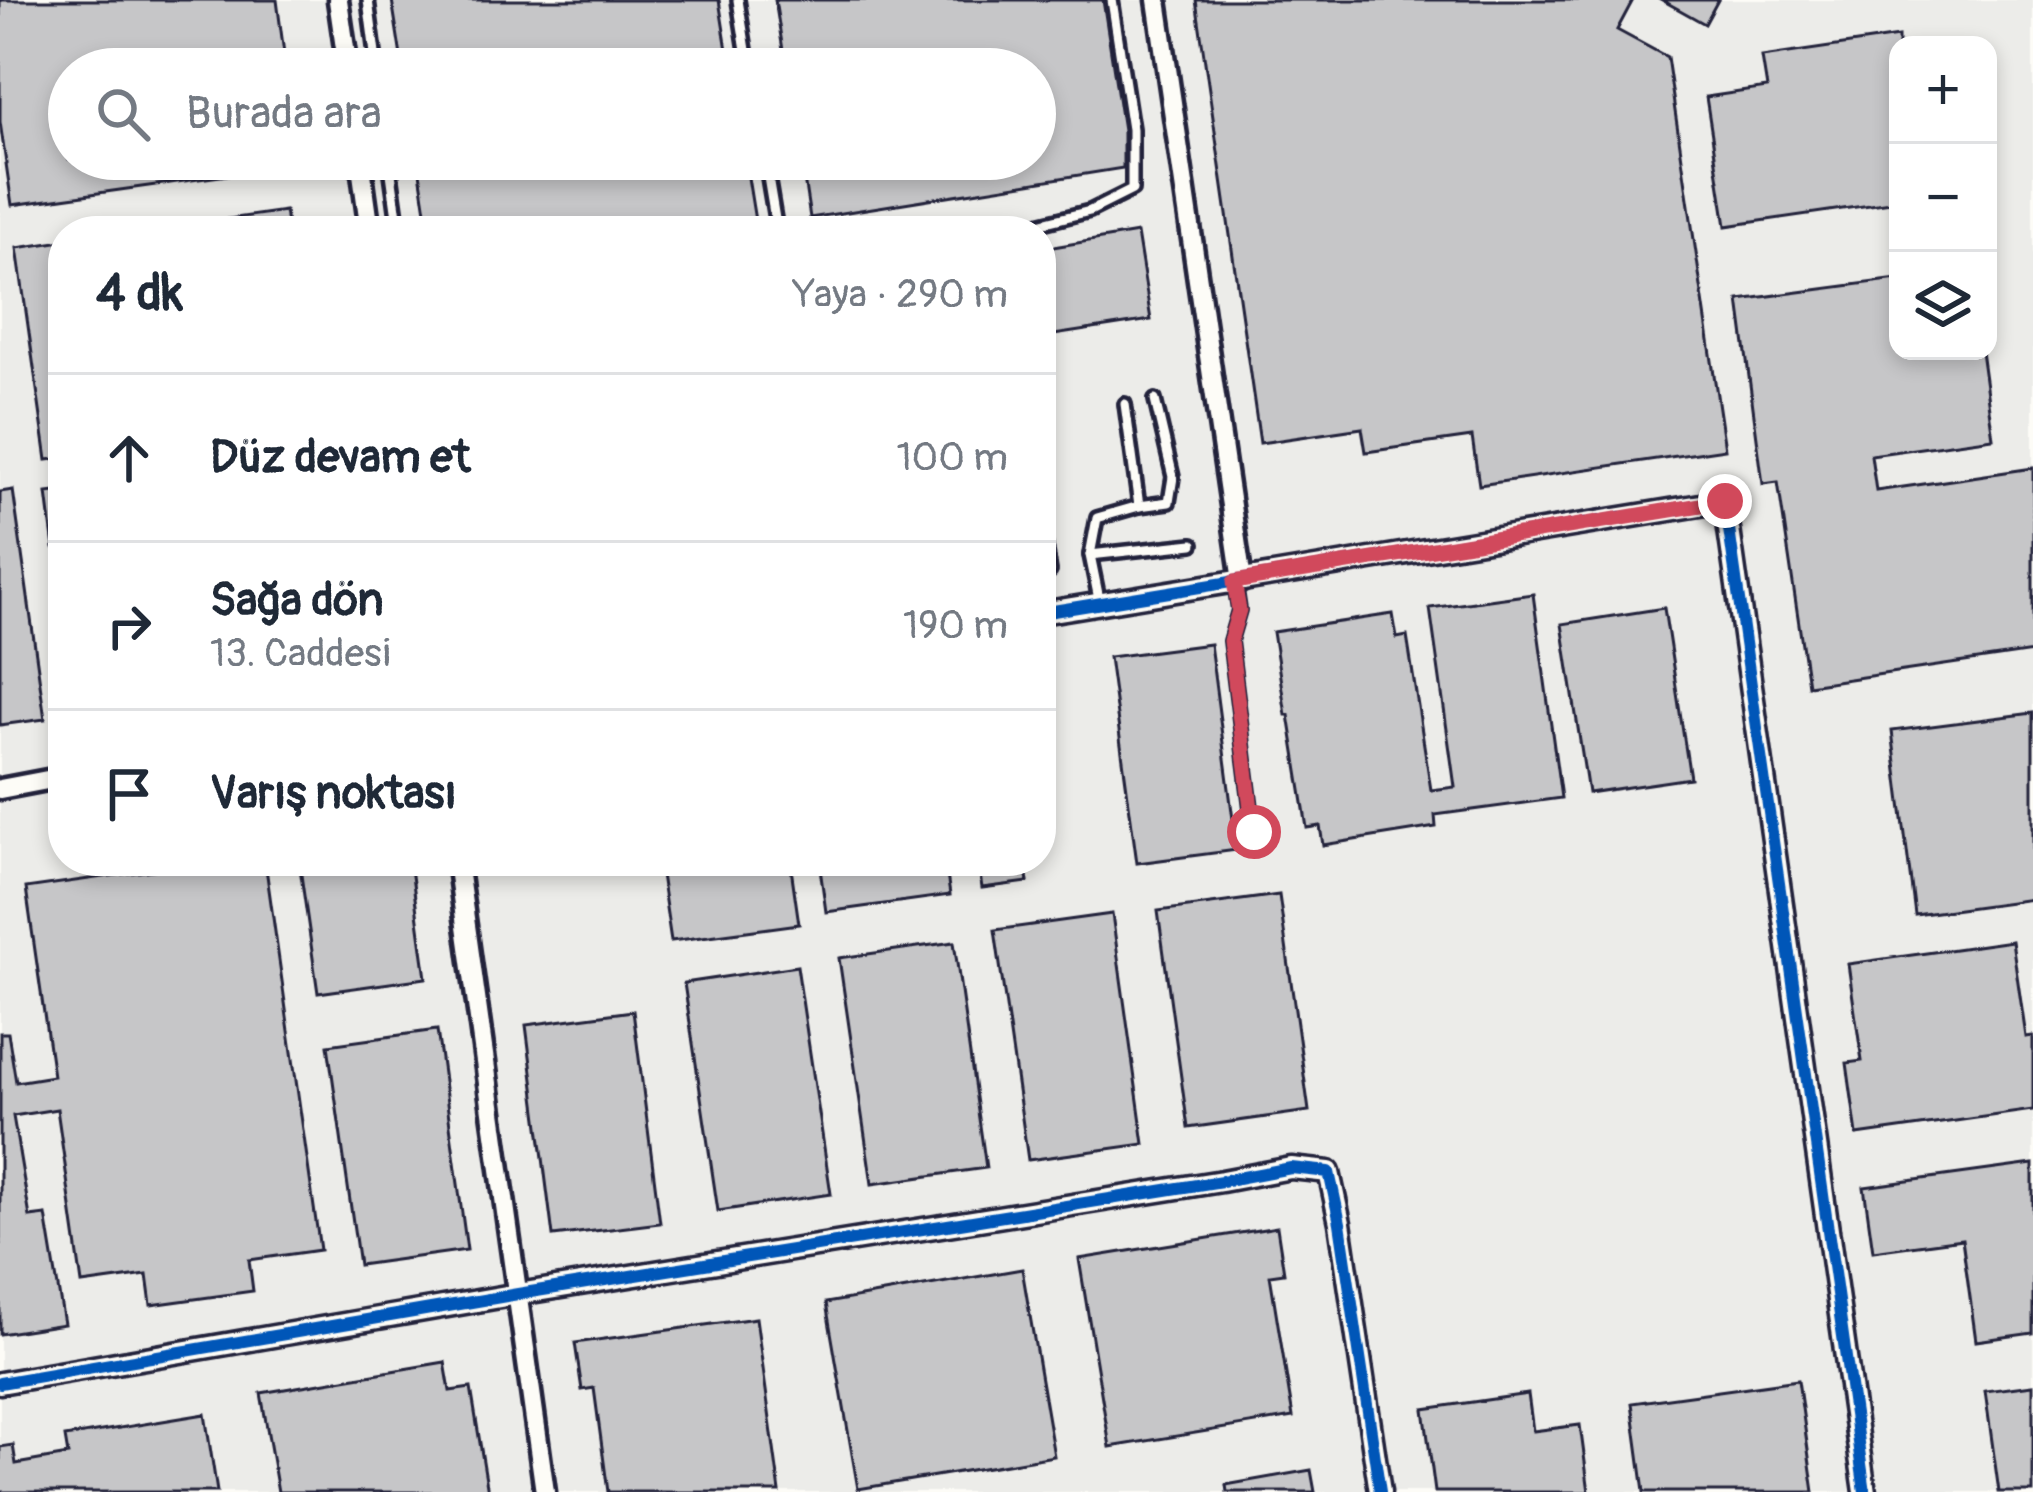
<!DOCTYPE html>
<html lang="tr">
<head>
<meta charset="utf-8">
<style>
  body { margin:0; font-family:Pangolin,sans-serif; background:#f6f6f7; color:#1f2937 }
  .controls { position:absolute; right:36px; top:36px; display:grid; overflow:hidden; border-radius:24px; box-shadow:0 6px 18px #0003 }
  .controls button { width:108px; height:108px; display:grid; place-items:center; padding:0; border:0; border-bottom:3px solid #e0e1e3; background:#fff; color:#1f2937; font:60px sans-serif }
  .stop { position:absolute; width:36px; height:36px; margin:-27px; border:9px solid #d1495b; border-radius:50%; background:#fff }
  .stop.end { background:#d1495b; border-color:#fff; box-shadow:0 3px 12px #0008 }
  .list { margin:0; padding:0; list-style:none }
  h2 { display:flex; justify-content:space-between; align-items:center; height:156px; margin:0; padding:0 48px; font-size:51px }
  h2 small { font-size:39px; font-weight:400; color:#747a83 }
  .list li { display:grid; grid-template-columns:78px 1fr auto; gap:36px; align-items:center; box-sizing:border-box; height:168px; padding:0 48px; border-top:3px solid #e0e1e3 }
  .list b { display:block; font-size:45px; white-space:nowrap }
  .list p { margin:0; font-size:39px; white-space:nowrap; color:#747a83 }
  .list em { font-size:39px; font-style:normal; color:#747a83 }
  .icon { flex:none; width:66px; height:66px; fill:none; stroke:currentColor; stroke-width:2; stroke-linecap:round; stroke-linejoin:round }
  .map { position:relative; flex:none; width:2033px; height:1492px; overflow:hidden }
  .search { position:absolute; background:#fff; box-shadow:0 6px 18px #0003; left:48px; top:48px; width:1008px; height:132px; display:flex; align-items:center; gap:30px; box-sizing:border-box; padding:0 42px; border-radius:66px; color:#747a83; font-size:45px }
  .panel { position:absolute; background:#fff; box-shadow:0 6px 18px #0003; left:48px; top:216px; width:1008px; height:660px; border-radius:48px }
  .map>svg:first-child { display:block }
  .built { fill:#ecece9; fill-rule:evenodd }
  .building { fill:#c6c6c8; stroke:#22223b; stroke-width:3 }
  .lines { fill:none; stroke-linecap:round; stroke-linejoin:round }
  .service-casing { stroke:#22223b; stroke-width:18 }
  .minor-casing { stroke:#22223b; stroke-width:27 }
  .service { stroke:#fdfcf7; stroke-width:9 }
  .minor { stroke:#fdfcf7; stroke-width:18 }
  .cycleway-casing { stroke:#fdfcf7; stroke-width:20 }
  .cycleway { stroke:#0057b8; stroke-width:12 }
  .route { stroke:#d1495b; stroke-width:15 }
</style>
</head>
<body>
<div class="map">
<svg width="2033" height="1492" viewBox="0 0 2033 1492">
  <rect width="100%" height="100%" fill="#fdfcf7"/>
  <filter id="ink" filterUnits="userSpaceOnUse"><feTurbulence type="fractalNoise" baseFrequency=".00833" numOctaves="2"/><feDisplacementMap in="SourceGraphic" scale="24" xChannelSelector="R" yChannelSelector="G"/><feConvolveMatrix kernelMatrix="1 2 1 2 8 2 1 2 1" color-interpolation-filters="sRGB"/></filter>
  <g filter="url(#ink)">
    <path class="built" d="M 0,0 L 2033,0 L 2033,1492 L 0,1492 ZM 1898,45 L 1988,45 L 1988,351 L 1898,351 ZM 69,69 L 1035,69 L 1035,159 L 69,159 ZM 63,231 L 1041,231 L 1041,861 L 63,861 Z"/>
    <g class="building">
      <polygon points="0,0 277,0 286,69 69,69 69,159 286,159 286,167 12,205 0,122"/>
      <polygon points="392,0 719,0 730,69 403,69"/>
      <polygon points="775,0 1103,0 1123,130 1123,168 810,218 801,159 1035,159 1035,69 786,69"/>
      <polygon points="1196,0 1633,0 1617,30 1667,57 1725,449 1479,485 1472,437 1366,452 1362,428 1260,443"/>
      <polygon points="1662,0 1718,0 1705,24"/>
      <polygon points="1898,37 1898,201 1726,226 1706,97 1767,88 1762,57"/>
      <polygon points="418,159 745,159 756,227 729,231 429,231"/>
      <polygon points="285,211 288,231 200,231 200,223"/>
      <polygon points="1137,233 1151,320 1041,337 1041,249"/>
      <polygon points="63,241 63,458 47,460 17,248"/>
      <polygon points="1898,279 1898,351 1981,351 1993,438 1871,455 1876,491 2033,468 2033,652 1808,685 1778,482 1763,484 1739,300"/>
      <polygon points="13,490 45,719 0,725 0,492"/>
      <polygon points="63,491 63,548 54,548 47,493"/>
      <polygon points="1533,594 1561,798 1435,815 1436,827 1323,845 1320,826 1307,828 1289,715 1286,715 1273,632 1393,614 1397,638 1407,636 1431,790 1455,787 1430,608"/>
      <polygon points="1664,608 1690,778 1588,793 1562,624"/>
      <polygon points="1210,644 1237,850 1137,863 1109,657"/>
      <polygon points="2033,713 2033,899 1915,915 1892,731"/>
      <polygon points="215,861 265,861 320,1250 249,1260 253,1291 151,1305 147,1275 82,1284 57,1109 13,1116 30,1217 46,1215 64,1324 0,1334 0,1033 8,1033 16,1082 53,1076 26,888"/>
      <polygon points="299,861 410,861 426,978 318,993"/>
      <polygon points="659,861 790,861 799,924 671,941"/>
      <polygon points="819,861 945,861 950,895 826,912"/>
      <polygon points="978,861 1025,861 1028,882 982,888"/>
      <polygon points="1279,895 1309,1111 1188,1128 1158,911"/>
      <polygon points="1112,914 1144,1144 1028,1160 995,930"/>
      <polygon points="2012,941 2026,1037 2033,1036 2033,1110 1857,1135 1847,1063 1862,1061 1848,964"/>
      <polygon points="954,942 986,1168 872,1184 839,958"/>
      <polygon points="797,966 831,1194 718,1211 684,983"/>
      <polygon points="633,1011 660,1223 553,1236 526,1025"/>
      <polygon points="437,1030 467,1250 359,1265 328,1045"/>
      <polygon points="2033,1164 2033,1333 1976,1341 1962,1239 1873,1251 1864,1187"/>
      <polygon points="1277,1227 1284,1273 1270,1275 1293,1417 1110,1447 1079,1259"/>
      <polygon points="1022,1269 1054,1456 858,1489 826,1303"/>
      <polygon points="756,1318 780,1492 608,1492 594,1388 582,1390 575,1343"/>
      <polygon points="445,1362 450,1391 471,1388 488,1492 278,1492 261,1393"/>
      <polygon points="1798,1380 1814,1492 1644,1492 1632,1403"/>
      <polygon points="2033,1385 2033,1492 1999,1492 1985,1391"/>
      <polygon points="1528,1394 1533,1431 1580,1425 1589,1492 1435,1492 1424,1409"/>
      <polygon points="205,1414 217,1492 0,1492 0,1447 13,1445 16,1464 68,1455 65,1437"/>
      <polygon points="1311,1470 1315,1492 1227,1492 1226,1485"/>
    </g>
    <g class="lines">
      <g class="service-casing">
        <g id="service">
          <polyline points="368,0 377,69"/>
          <polyline points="738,0 749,69"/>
          <polyline points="389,159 399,231"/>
          <polyline points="765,159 777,231"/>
          <polyline points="1010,231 1090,211 1132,190 1132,129 1112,0"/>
          <polyline points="1125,404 1139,506"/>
          <polyline points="1041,518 1050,571"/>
          <polyline points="1090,555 1193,544"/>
          <polyline points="1235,583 1239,610 1230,641 1254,832"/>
          <polyline points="1100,604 1090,555 1097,518 1139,506 1169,502 1173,477 1155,400"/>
        </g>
      </g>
      <g class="minor-casing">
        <g id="minor">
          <polyline points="338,0 348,69"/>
          <polyline points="1157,0 1242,581"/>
          <polyline points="360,159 370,231"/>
          <polyline points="1041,613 1725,501 1865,1492"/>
          <polyline points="0,789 63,777"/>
          <polyline points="457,861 545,1492"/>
          <polyline points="0,1383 518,1294 1222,1181 1291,1168 1329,1172 1340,1223 1380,1492"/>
        </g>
      </g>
      <use href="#service" class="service"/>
      <use href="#minor" class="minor"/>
      <g class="cycleway-casing">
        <g id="cycleway">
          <polyline points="1041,613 1725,501 1865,1492"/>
          <polyline points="0,1383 518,1294 1222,1181 1291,1168 1329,1172 1340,1223 1380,1492"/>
        </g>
      </g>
      <use href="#cycleway" class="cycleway"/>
    </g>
  </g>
  <g class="lines" filter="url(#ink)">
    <polyline class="route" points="1254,832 1230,641 1239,610 1234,582 1725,501"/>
  </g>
</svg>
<div class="controls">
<button>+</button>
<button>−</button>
<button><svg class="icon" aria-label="layers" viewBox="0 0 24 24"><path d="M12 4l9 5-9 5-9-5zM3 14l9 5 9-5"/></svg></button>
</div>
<div class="stop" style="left:1254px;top:832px"></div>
<div class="stop end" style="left:1725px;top:501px"></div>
<div class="search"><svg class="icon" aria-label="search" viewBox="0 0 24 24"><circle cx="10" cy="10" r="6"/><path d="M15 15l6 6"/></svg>Burada ara</div>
<section class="panel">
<h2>4 dk<small>Yaya · 290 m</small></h2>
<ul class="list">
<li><svg class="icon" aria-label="ahead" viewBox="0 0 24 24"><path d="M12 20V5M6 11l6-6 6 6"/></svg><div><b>Düz devam et</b></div><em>100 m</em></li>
<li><svg class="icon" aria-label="right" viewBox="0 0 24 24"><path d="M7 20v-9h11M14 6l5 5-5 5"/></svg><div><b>Sağa dön</b><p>13. Caddesi</p></div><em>190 m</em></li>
<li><svg class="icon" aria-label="arrive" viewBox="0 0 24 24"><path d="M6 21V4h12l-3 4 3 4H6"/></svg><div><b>Varış noktası</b></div></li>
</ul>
</section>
</div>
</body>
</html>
